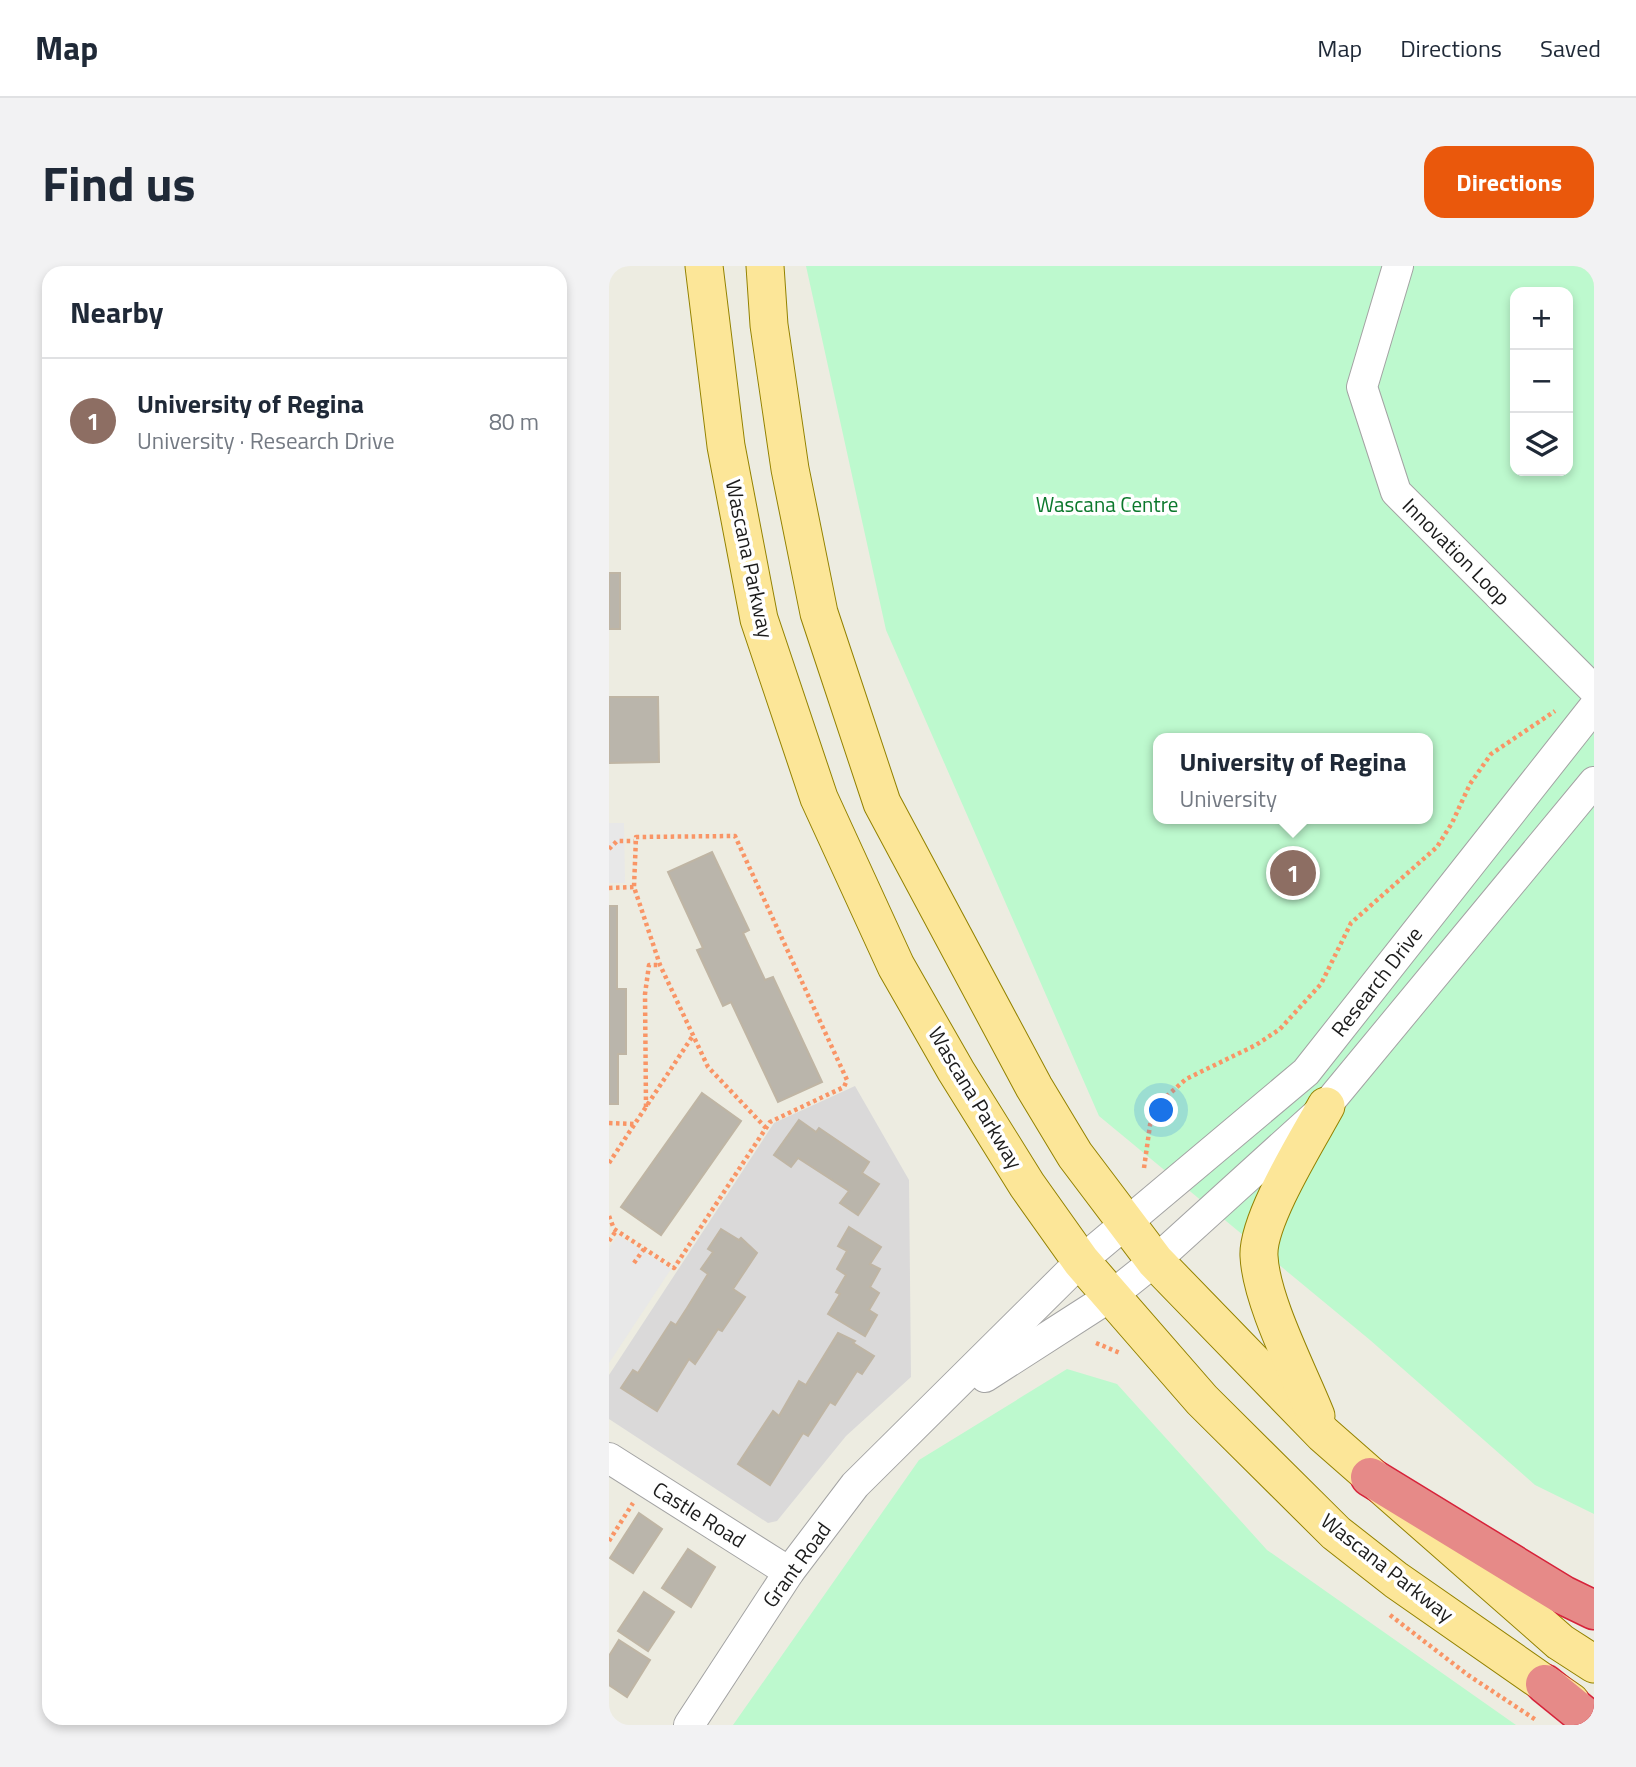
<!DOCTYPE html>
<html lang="en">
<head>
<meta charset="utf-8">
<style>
  body { margin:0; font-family:"Titillium Web",sans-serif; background:#f2f2f3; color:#1f2937 }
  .controls { position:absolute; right:21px; top:21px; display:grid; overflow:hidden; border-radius:14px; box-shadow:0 4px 10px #0003 }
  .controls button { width:63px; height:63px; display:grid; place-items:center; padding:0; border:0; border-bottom:2px solid #e0e1e3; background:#fff; color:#1f2937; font:35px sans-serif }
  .you { position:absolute; left:553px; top:845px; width:24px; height:24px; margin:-18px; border:5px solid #fff; border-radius:50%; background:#1a73e8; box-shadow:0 0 0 10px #1a73e833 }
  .badge { display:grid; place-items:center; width:46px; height:46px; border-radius:50%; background:#ea580c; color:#fff; font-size:23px; font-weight:700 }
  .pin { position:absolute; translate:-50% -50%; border:4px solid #fff; box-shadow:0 2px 7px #0006 }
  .popup { position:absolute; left:544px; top:467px; width:280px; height:91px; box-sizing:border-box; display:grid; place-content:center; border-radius:14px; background:#fff; filter:drop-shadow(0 2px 5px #0005); font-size:23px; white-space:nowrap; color:#747a83 }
  .popup b { font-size:26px; color:#1f2937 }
  .popup::after { content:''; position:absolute; left:50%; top:100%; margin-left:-14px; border:14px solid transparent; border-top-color:#fff }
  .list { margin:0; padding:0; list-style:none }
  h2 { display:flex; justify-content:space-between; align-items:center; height:91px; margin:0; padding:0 28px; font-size:30px }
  h2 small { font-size:23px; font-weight:400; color:#747a83 }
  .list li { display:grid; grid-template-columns:46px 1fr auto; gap:21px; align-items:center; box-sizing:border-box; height:126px; padding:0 28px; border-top:2px solid #e0e1e3 }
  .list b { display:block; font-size:26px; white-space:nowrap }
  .list p { margin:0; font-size:23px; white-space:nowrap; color:#747a83 }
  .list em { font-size:23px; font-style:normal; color:#747a83 }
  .icon { flex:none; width:38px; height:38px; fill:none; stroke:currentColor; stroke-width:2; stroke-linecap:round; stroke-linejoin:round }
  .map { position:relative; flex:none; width:985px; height:1459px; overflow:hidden; border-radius:21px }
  header { display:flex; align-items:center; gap:42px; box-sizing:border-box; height:98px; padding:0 35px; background:#fff; border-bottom:2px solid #e0e1e3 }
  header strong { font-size:33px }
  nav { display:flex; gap:38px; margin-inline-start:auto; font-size:24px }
  .intro { display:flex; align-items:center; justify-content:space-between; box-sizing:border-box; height:168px; padding:0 42px }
  h1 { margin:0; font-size:49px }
  .button { padding:18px 32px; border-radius:21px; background:#ea580c; color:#fff; font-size:24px; font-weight:700 }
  main { display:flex; gap:42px; padding:0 42px }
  aside { flex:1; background:#fff; border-radius:21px; box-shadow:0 4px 10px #0003 }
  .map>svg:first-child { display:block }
  .residential { fill:#dad9d9 }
  .park { fill:#bdf9ce; fill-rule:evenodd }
  .parking { fill:#e8e8e8 }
  .building { fill:#bab5ab; stroke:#bfb5a4; stroke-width:2 }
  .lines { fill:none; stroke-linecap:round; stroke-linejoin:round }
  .minor-casing { stroke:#a3a3a3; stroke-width:32 }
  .major-casing { stroke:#938200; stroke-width:39 }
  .highway-casing { stroke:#d6233a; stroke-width:41 }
  .path { stroke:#f99566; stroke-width:4.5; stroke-dasharray:3.5 3.5; stroke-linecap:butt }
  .minor { stroke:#fff; stroke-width:30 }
  .major { stroke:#fce698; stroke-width:37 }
  .highway { stroke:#e68a88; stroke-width:38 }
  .labels { text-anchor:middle; stroke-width:7; stroke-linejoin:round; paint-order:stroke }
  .park-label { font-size:21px; fill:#0b782c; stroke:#fff }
  .street-label { font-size:21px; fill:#1c1c1c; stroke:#fff }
</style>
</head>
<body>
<header>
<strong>Map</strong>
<nav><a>Map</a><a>Directions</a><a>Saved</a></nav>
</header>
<div class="intro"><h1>Find us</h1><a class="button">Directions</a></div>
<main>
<aside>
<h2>Nearby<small></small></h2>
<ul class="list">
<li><span class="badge" style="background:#8d6e63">1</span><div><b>University of Regina</b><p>University · Research Drive</p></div><em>80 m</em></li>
</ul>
</aside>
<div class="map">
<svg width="985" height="1459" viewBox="0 0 985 1459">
  <rect width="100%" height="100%" fill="#edece1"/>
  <polygon class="residential" points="246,820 300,914 302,1111 237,1170 168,1255 159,1257 0,1153 0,1109 165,857"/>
  <g class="park">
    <path d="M 197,0 L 985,0 L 985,1248 L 926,1219 L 761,1074 L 490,850 L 277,364 ZM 906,26 L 959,26 L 959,205 L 906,205 ZM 549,472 L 819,472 L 819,553 L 549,553 Z"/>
    <polygon points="458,1103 508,1118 658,1284 907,1459 124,1459 310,1194"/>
  </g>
  <g class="parking">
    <polygon points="0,557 15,557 16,617 0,617"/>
    <polygon points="9,969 62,1003 0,1097 0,982"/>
  </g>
  <g class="building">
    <rect x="0" y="307" width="11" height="56"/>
    <polygon points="0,431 49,431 50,496 0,497"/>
    <polygon points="103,586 140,664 134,667 156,714 164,711 213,816 169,836 122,736 114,740 88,684 94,682 59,606"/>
    <polygon points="0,640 8,640 8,723 17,723 17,788 9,788 9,838 0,838"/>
    <polygon points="93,827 132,855 52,969 12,941"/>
    <polygon points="190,854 207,866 210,862 260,896 253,907 270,918 249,949 231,937 240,925 189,892 182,901 165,889"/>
    <polygon points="240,961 272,981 261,998 271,1003 261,1021 270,1027 260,1044 268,1049 256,1070 219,1048 231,1028 227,1026 237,1009 228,1003 238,985 229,980"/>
    <polygon points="112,963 130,974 132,972 148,987 124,1023 136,1031 113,1065 109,1063 86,1098 80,1093 48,1145 12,1122 24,1104 29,1107 62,1056 67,1059 78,1042 99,1008 92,1003 104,986 99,983"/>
    <polygon points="229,1067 246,1075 244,1077 265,1090 253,1108 248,1105 226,1139 221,1136 199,1170 194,1167 161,1219 129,1198 164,1145 170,1150 190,1115 197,1119"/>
    <polygon points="30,1247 53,1263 24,1307 1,1292"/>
    <polygon points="79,1283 106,1301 82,1341 53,1322"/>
    <polygon points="35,1326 65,1346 39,1385 9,1365"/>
    <polygon points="10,1374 41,1394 18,1431 0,1419 0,1390"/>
  </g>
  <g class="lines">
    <g class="minor-casing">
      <g id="minor">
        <polyline points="789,0 753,121 787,226 985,424"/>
        <polyline points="376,1111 502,1030 546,995 717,840 985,516"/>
        <polyline points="0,1192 180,1306"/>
        <polyline points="80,1459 180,1306 246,1219 472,995 697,806 985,441"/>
      </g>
    </g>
    <g class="major-casing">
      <g id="major">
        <polyline points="95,0 117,180 150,353 210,532 287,700 347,805 418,919 472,995 593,1134 727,1267 787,1314 962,1436"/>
        <polyline points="156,0 160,59 181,203 210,347 273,537 425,821 466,889 546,995 714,1168 951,1376 985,1398"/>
        <path d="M 707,1150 C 690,1107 652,1035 650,990 C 648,954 699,873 717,840"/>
      </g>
    </g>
    <g class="highway-casing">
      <g id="highway">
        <polyline points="761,1211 954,1329 985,1344"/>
        <polyline points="936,1418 985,1458"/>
      </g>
    </g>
    <g class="path">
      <polyline points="0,583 8,575 25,575"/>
      <polyline points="0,622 25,621"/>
      <polyline points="37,841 36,728 40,699 51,699"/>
      <polyline points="0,857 25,858"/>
      <polyline points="0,897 83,771"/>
      <polyline points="535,902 542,852 558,830 577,813 647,779 671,763 712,718 742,657 828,581 843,557 861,518 882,488 946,445"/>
      <polyline points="0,950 5,963 65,1002 157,862 161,856 235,821 238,814 126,570 27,571 25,621 51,699 99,801 157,862"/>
      <polyline points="0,975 7,965"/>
      <polyline points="25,997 35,983"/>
      <polyline points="487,1077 511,1087"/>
      <polyline points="0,1275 24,1237"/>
      <polyline points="781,1349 859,1409 927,1454"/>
    </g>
    <use href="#minor" class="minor"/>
    <use href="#major" class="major"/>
    <use href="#highway" class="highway"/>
  </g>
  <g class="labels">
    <g class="park-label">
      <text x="498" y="246">Wascana Centre</text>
    </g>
    <g class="street-label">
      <text transform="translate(847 286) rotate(45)" y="7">Innovation Loop</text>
      <text transform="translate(140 293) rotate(78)" y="7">Wascana Parkway</text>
      <text transform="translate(768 716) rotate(-52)" y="7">Research Drive</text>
      <text transform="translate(366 832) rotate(59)" y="7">Wascana Parkway</text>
      <text transform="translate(90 1249) rotate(32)" y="7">Castle Road</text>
      <text transform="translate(188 1299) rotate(-54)" y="7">Grant Road</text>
      <text transform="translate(778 1302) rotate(38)" y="7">Wascana Parkway</text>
    </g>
  </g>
</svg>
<div class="controls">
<button>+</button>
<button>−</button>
<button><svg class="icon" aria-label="layers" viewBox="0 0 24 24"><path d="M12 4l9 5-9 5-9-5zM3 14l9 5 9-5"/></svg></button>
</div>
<div class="you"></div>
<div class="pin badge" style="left:684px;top:607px;background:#8d6e63">1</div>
<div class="popup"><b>University of Regina</b>University</div>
</div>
</main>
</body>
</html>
